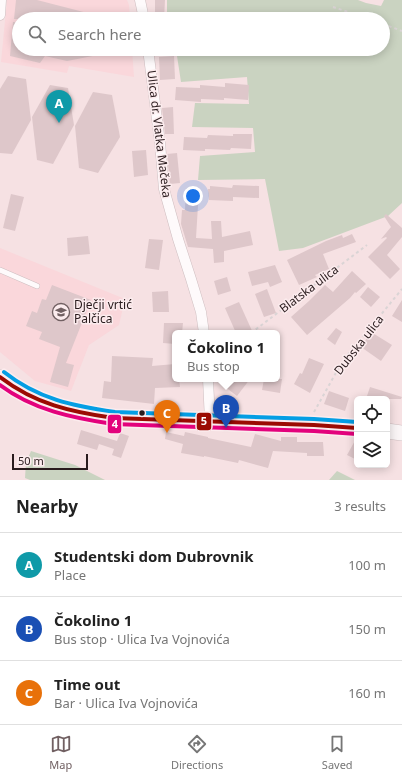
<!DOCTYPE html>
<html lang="en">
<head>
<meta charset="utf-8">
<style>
  body { margin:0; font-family:"Noto Sans",sans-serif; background:#f2f2f2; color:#222 }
  .controls { position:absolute; right:12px; bottom:12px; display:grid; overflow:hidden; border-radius:6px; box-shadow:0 2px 10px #0003 }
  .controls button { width:36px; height:36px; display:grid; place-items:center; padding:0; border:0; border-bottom:1px solid #e0e0e0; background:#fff; color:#222; font:20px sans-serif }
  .scale { position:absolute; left:12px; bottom:10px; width:76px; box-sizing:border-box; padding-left:4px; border:2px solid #291b1d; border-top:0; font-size:11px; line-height:14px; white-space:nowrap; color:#291b1d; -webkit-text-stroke:3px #fcecee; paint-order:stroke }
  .you { position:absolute; left:193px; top:196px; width:14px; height:14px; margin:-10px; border:3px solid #fff; border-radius:50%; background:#1a73e8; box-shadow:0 0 0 6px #1a73e833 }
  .badge { display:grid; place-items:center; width:26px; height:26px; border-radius:50%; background:#716062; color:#fff; font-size:13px; font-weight:700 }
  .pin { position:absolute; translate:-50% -33px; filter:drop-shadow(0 1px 2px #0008) }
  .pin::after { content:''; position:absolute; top:21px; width:14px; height:12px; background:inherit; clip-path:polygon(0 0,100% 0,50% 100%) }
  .popup { position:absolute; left:172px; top:330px; width:108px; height:52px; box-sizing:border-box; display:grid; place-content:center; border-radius:6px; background:#fff; filter:drop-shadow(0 1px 3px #0005); font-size:13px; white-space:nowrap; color:#767676 }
  .popup b { font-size:15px; color:#222 }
  .popup::after { content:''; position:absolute; left:50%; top:100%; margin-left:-8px; border:8px solid transparent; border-top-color:#fff }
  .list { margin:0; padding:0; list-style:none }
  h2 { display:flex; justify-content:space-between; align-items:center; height:52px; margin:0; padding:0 16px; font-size:17px }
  h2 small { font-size:13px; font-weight:400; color:#767676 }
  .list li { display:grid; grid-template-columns:26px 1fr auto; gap:12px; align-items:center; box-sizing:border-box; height:64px; padding:0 16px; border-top:1px solid #e0e0e0 }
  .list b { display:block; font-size:15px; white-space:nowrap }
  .list p { margin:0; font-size:13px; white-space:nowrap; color:#767676 }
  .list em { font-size:13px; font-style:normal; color:#767676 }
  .icon { flex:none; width:22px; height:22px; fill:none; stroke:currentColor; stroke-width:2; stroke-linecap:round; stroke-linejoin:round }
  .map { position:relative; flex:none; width:402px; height:480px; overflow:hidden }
  .search { position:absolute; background:#fff; box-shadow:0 2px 10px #0003; left:12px; right:12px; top:12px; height:44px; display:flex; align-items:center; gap:10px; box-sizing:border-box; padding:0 14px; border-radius:22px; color:#767676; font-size:15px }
  .sheet { height:244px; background:#fff }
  nav { display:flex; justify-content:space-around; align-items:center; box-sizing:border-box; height:56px; border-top:1px solid #e0e0e0; background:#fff; font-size:11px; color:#767676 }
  nav a { display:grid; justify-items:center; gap:2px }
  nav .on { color:#716062 }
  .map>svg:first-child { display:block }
  .built { fill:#fad7db }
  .green { fill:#cad3c1 }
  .building { fill:#dec7ca }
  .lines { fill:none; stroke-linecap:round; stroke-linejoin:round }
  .service-casing { stroke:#cebec0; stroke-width:6 }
  .minor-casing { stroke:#cebec0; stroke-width:11 }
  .secondary-casing { stroke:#cebec0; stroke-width:16 }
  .path { stroke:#dad4d5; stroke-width:2; stroke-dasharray:3 3; stroke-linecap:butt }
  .service { stroke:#fefafb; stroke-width:5 }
  .minor { stroke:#fefafb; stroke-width:10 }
  .secondary { stroke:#faf5f6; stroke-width:15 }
  .bus-1-casing { stroke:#fcecee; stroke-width:7 }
  .bus-2-casing { stroke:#fcecee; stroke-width:7 }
  .bus-3-casing { stroke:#fcecee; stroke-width:7 }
  .bus-1 { stroke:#9b0b03; stroke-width:4 }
  .bus-2 { stroke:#e3027c; stroke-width:4 }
  .bus-3 { stroke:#049ee4; stroke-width:4 }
  .bus-dot { fill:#291b1d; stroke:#fcecee; stroke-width:1.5 }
  .labels { text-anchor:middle; stroke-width:3; stroke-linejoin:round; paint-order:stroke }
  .street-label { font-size:12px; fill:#291b1d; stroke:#fcecee }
  .poi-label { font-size:12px; fill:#291b1d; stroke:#fcecee; text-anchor:start }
  .line-badge { stroke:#fcecee; stroke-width:1.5 }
  .badge-label { font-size:11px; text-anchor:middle; font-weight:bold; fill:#fff }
</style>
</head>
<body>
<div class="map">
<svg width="402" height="480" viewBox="0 0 402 480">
  <rect width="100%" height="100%" fill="#f6e1e3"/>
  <g class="built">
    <polygon points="7,0 127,0 129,5 130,19 19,19 19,49 132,49 134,77 69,66 67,73 1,62"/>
    <polygon points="0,248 125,299 119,325 89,345 71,391 35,381 0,352"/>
  </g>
  <g class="green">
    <polygon points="167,0 358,0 366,3 381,6 384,0 402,0 402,203 388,216 303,248 279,251 265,179 198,180 200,156 255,152 253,128 192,127 195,103 249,104 247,77 181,82 177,56 246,49 383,49 383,19 167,19"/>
    <polygon points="31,451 75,465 105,480 30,480 25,478 26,463"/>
    <polygon points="337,471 355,480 329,480"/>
  </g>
  <g class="building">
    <polygon points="16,0 37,0 99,16 98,19 14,19"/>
    <polygon points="155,0 165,0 164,19 155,19"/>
    <polygon points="13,22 19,23 19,49 107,49 108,53 67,61 45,56 40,63 10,56"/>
    <polygon points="174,56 175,79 160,80 159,57"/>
    <polygon points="8,76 26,79 31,120 12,154 0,153 0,89"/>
    <polygon points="225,83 249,85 248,100 224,98 224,100 201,99 201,102 175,100 176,87 200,88 200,85 225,87"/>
    <polygon points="50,85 68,88 74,125 53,164 37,160 32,117"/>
    <polygon points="93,92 112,95 120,137 98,173 79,168 75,126"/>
    <polygon points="173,107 174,134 165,134 162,108"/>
    <polygon points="233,134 252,134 251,149 231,148 230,150 205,149 205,151 183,150 184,137 207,138 208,135 233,136"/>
    <polygon points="146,150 148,175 134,177 132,151"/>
    <polygon points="177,153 180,183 170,184 167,154"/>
    <polygon points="233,185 259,186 259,198 233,197 233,201 209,200 208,189 210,189 210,186 232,188"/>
    <polygon points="186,188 199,189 196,238 212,239 211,221 221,221 222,237 250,231 253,245 224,251 224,262 214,263 213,249 188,247 181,224 182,210 185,210"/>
    <polygon points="11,194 24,197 15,231 3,228"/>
    <polygon points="386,214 402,228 402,237 387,255 400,269 390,279 368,257 387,238 386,237 381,239 391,227 384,216"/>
    <polygon points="352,234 356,242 323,254 329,269 315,275 317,277 299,285 287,260 326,241 342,235 343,238"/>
    <polygon points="88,236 90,254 68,256 67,238"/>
    <polygon points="149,239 163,240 159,270 145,268"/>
    <polygon points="275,265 282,282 270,287 268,282 252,286 248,272"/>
    <polygon points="352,271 366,284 356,293 355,292 350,298 307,335 291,317 309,301 325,285 333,292"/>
    <polygon points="227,277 231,291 218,295 214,281"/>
    <polygon points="52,285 91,300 66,363 74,365 68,387 50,382 60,347 39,339 42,332 26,326 32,311 37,313 42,299 46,300"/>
    <polygon points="368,287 380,297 371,307 360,297"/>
    <polygon points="267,289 276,313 264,317 255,294"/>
    <polygon points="168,291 169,312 153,312 152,292"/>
    <polygon points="402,300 402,322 392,316"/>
    <polygon points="239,302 253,333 236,333 225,308"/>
    <polygon points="164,323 183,323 182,333 175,333 175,344 163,343"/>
    <polygon points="336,328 342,332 335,345 327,339"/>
    <polygon points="371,332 392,345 381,361 361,347"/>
    <polygon points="112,356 153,358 152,366 175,364 175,379 179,379 180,387 155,388 154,404 102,398 104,381 111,382"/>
    <polygon points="309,358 324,364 310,393 294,384 300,373 302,374"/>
    <polygon points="215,379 250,379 237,396"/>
    <polygon points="264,379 282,379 280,393 262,390"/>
    <polygon points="370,387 402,397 401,399 366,399"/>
    <polygon points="329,391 349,398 345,411 324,404"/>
    <polygon points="81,430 117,441 120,433 129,436 121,458 112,455 114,449 99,444 97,450 77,444"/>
    <polygon points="166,432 184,436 185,432 208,437 208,438 251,447 255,434 281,441 281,437 297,437 297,442 323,442 324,456 307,456 307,453 273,451 268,468 239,460 238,463 204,456 204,457 181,453 183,444 165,439"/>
    <polygon points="357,437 357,460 347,455"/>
  </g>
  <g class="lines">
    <g class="service-casing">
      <polyline id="service" points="0,270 37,286"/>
    </g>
    <g class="minor-casing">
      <g id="minor">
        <polyline points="140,0 144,19"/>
        <polyline points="0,15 1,0"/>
        <polyline points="148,49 160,143 164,189 178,239 191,279 201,312 204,333"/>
        <polyline points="208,379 210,421"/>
      </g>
    </g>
    <g class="secondary-casing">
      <g id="secondary">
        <path d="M 0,377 C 30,404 75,413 114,418 L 314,425 L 357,428"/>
        <polyline points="387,431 402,433"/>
      </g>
    </g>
    <g class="path">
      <polyline points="333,7 369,19"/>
      <polyline points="383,24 402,31"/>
      <polyline points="251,333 367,245"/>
      <polyline points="314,412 342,362 402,289"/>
    </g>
    <use href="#service" class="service"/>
    <use href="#minor" class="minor"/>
    <use href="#secondary" class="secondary"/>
    <g class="bus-1-casing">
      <path id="bus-1" d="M 0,377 C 35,404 71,412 114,418 L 314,425 L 357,428"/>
    </g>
    <g class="bus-2-casing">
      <path id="bus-2" d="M 0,385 C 33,410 73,418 113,424 L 314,431 L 357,434"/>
    </g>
    <g class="bus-3-casing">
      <path id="bus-3" d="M 4,372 C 38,399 73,406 115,412 L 314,419 L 357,422"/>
    </g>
    <use href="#bus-1" class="bus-1"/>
    <use href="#bus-2" class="bus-2"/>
    <use href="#bus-3" class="bus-3"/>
  </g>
  <defs>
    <g id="school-ring" transform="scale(0.9)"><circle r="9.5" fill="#fcecee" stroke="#716062" stroke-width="1.5"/><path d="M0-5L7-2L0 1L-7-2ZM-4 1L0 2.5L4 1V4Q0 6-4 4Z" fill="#716062"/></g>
  </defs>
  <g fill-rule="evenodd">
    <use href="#school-ring" x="61" y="312"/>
  </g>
  <circle class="bus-dot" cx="142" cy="413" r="3.5"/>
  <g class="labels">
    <g class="street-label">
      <text transform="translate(159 134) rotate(83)" y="4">Ulica dr. Vlatka Mačeka</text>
      <text transform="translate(309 289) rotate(-37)" y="4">Blatska ulica</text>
      <text transform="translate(359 345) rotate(-52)" y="4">Dubska ulica</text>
    </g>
    <g class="poi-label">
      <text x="74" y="309">Dječji vrtić<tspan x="74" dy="14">Palčica</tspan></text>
    </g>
  </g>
  <g class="line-badge">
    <rect x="196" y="412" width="16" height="19" rx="4" fill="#9b0b03"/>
    <rect x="107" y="414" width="15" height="20" rx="4" fill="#e3027c"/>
  </g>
  <g class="badge-label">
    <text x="204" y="425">5</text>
    <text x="115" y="428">4</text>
  </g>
</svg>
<div class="controls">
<button><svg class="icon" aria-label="locate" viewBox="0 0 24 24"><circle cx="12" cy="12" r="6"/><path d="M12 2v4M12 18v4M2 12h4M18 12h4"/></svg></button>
<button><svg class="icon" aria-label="layers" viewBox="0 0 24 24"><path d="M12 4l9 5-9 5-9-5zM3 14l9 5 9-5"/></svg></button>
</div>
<div class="scale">50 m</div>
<div class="you"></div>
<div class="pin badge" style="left:59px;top:123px;background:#0f9aa8">A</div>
<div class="pin badge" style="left:226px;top:428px;background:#1a4fb4">B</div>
<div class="popup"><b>Čokolino 1</b>Bus stop</div>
<div class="pin badge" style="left:167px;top:433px;background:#e8710a">C</div>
<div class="search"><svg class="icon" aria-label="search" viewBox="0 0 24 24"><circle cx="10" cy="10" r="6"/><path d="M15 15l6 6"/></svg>Search here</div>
</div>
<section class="sheet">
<h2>Nearby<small>3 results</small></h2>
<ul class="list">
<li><span class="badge" style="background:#0f9aa8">A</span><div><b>Studentski dom Dubrovnik</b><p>Place</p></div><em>100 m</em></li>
<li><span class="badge" style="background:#1a4fb4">B</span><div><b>Čokolino 1</b><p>Bus stop · Ulica Iva Vojnovića</p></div><em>150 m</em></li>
<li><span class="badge" style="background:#e8710a">C</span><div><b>Time out</b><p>Bar · Ulica Iva Vojnovića</p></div><em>160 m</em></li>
</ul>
</section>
<nav>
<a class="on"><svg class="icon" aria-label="map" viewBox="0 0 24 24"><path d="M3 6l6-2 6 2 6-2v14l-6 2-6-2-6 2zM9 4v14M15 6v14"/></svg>Map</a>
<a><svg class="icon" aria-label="directions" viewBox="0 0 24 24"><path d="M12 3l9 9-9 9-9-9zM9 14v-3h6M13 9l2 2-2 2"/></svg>Directions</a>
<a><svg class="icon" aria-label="saved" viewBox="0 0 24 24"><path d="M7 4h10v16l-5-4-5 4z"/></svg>Saved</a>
</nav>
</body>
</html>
